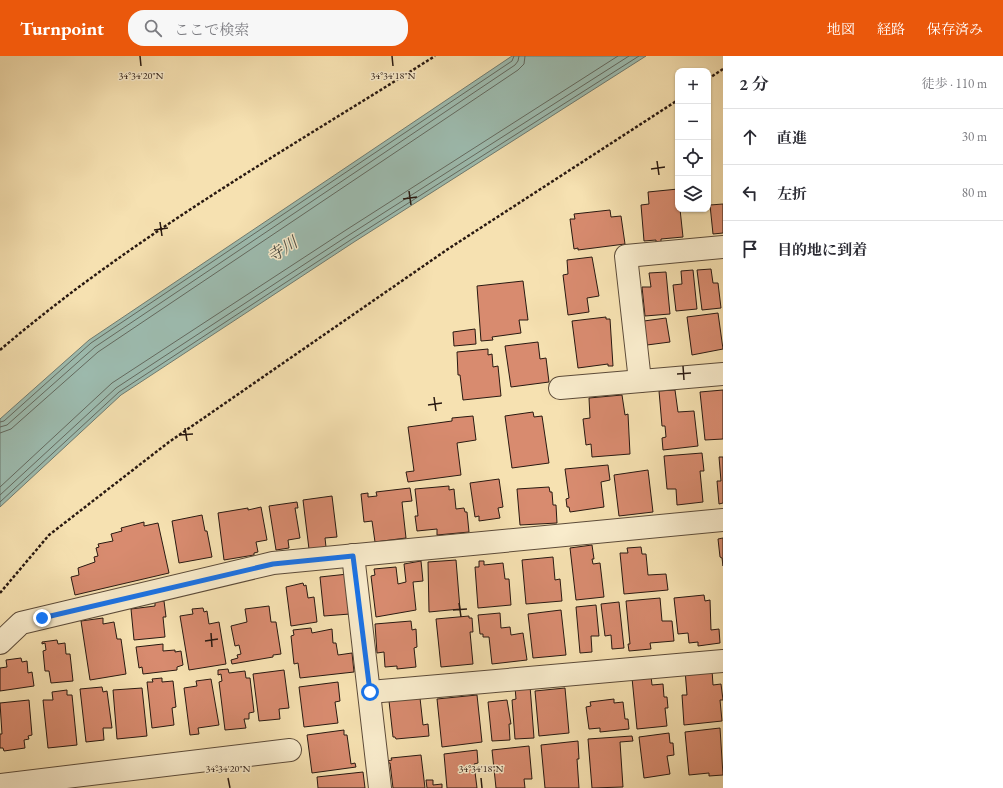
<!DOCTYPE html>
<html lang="ja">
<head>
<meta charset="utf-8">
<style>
  body { margin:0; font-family:"EB Garamond","Noto Serif JP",serif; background:#f7f7f7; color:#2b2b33 }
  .controls { position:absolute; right:12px; top:12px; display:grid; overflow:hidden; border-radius:8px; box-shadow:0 1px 3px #0004 }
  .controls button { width:36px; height:36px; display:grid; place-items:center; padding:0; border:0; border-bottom:1px solid #e1e1e2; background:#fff; color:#2b2b33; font:20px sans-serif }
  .stop { position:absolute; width:12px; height:12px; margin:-9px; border:3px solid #1a73e8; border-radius:50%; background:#fff }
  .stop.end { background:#1a73e8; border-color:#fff; box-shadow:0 1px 4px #0008 }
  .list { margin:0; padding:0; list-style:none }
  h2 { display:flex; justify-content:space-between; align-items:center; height:52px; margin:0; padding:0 16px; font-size:17px }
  h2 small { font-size:13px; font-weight:400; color:#7c7c81 }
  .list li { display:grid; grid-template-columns:26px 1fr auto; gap:12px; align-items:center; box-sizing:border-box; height:56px; padding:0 16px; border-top:1px solid #e1e1e2 }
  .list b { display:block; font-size:15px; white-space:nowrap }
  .list em { font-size:13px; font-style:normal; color:#7c7c81 }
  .icon { flex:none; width:22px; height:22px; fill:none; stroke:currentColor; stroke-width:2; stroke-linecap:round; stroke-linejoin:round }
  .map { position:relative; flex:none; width:723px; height:732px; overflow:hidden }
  header { display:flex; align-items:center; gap:24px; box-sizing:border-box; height:56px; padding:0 20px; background:#ea580c; color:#fff }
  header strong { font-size:19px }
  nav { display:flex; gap:22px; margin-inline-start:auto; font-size:14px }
  .search { width:280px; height:36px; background:#f7f7f7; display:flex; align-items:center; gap:10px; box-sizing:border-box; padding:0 14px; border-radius:16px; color:#7c7c81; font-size:15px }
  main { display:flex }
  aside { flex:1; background:#fff }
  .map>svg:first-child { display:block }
  .water { fill:#9dbcb0; stroke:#6f7b70 }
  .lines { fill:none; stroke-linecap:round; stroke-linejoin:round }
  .shore { stroke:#636a60; stroke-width:1 }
  .building { fill:#d88b6f; stroke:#291911 }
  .street-casing { stroke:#5c4b39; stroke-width:24 }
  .path { stroke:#291911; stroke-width:2.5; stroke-dasharray:3 2; stroke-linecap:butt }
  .street { stroke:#f9eccc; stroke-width:22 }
  .route { stroke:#1a73e8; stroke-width:5 }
  .ticks { fill:none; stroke:#291911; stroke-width:1.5 }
  .labels { text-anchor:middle; stroke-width:3; stroke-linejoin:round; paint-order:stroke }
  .water-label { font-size:16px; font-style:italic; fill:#525249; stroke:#f9eccc }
  .ticks-label { font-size:10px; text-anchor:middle; fill:#291911; stroke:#f9eccc; stroke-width:3; stroke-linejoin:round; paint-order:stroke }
</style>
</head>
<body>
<header>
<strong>Turnpoint</strong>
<div class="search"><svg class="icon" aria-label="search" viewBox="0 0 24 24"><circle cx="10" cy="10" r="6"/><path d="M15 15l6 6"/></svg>ここで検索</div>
<nav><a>地図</a><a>経路</a><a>保存済み</a></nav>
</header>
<main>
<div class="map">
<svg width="723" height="732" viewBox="0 0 723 732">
  <rect width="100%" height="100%" fill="#f6e1b1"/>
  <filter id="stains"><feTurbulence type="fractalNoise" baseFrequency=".005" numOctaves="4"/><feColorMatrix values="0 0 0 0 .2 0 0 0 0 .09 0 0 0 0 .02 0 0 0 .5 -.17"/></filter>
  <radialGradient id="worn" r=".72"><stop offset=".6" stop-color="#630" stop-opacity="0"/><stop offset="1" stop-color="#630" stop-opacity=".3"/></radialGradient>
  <polygon class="water" points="512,0 646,0 354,186 121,339 0,451 0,363 89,284"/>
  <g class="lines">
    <g class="shore">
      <polyline points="0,366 4,365 91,287 512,5 514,0"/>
      <polyline points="0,371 7,369 95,291 515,9 518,5 519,0"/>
      <polyline points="0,377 11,373 98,296 518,14 524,8 525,0"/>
      <polyline points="0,431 112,327 346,174 618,0"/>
      <polyline points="0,439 116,332 349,179 629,0"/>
      <polyline points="0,446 119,336 352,183 639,0"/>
    </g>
  </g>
  <g class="building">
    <polygon points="678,133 678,153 680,153 683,181 661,183 661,188 656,188 656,184 644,185 641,149 649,148 648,136"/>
    <polygon points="723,148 723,177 713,178 710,149"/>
    <polygon points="610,154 611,161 621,160 625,188 578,194 578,192 574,193 570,163 575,163 574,158"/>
    <polygon points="592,201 599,240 587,242 589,256 568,259 563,219 568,218 567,204"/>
    <polygon points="711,213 713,227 718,227 721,252 702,254 697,214"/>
    <polygon points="693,214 697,253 676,255 673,229 682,228 681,215"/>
    <polygon points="666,216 670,258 645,260 642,231 651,231 649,217"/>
    <polygon points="523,225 528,264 519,264 521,277 492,281 493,284 481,285 477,230"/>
    <polygon points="718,257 723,293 692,299 687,261"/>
    <polygon points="606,261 606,263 610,263 613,310 608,310 608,308 578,312 572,265"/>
    <polygon points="666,262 670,286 647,289 644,265"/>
    <polygon points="475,273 476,288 454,290 453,276"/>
    <polygon points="538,286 540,303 546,302 549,326 511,331 505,290"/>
    <polygon points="488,293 488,299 492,298 493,311 498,310 501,340 463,344 460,319 458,319 457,296"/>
    <polygon points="675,334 678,356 694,355 698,390 663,394 662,382 666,381 665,370 662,370 659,335"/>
    <polygon points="723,334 723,383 705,384 700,336"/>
    <polygon points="622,339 625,359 628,358 630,398 592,401 591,388 586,389 583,363 590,362 589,342"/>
    <polygon points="533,356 534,361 542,360 549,407 512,412 505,360"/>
    <polygon points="473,360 476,384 457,387 461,419 408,426 406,416 414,415 408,371 452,365 452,362"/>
    <polygon points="702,397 704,415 700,415 703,446 677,449 676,433 667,433 664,400"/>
    <polygon points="719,401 723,401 723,447 719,448 717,425 721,425"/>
    <polygon points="608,409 610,424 601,426 604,451 570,456 569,451 567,451 566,443 569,442 565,413"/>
    <polygon points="648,414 653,456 619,460 614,419"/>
    <polygon points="499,423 503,451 498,452 500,462 479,465 479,460 475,461 470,427"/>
    <polygon points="449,430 449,434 454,433 456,453 464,452 465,456 467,456 469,476 437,479 437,473 417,475 415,460 418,460 415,433"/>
    <polygon points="549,431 550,436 552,436 553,449 556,449 557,467 520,469 517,433"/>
    <polygon points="410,432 412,445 402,446 406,482 375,486 372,465 364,466 361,438 368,437 368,441 377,440 376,436"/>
    <polygon points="332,440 337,481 325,482 326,491 309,493 303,444"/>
    <polygon points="297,446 298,452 295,452 300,482 288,484 289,492 276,494 269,450"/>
    <polygon points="261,451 267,484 256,486 258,496 254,497 254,499 224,504 218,457 248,452 248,454"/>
    <polygon points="202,459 205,475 207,475 212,501 179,507 172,465"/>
    <polygon points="144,466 144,470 158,467 169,517 75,539 71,521 79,519 78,512 95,506 94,501 98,500 96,492 99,491 98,488 113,485 111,478 122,475 121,472"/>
    <polygon points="723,482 723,510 722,502 720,501 718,483"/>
    <polygon points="592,489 594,503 592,503 593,508 600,507 604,541 576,544 570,492"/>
    <polygon points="641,491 642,498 646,498 648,519 666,518 668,534 624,538 620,497 628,497 627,492"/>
    <polygon points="553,501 555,524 560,523 562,545 526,548 522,504"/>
    <polygon points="456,504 460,553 429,556 428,506"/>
    <polygon points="421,505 423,525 413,526 416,554 376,561 371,520 375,519 374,513 396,511 398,528 406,526 404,508"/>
    <polygon points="479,505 484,505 484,509 503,507 505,523 509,523 511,549 478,552 475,511 479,511"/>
    <polygon points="348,518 350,558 324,560 320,521"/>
    <polygon points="303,527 304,530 306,529 308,542 314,541 317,566 291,570 286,531"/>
    <polygon points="704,539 705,545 710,544 711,574 719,573 720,587 698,590 698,586 689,587 688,577 678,578 674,542"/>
    <polygon points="660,542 662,565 672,565 674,585 650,587 651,593 629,595 628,588 630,588 626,545"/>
    <polygon points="164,545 166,561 163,561 165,581 134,584 131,553 155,550 155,546"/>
    <polygon points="619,546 624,592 612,593 611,579 605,580 601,548"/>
    <polygon points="596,549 599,580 591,580 592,596 580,597 576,551"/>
    <polygon points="269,550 271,566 276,566 281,598 273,599 273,601 232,608 231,604 238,602 237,599 241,598 239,589 235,590 231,570 247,566 245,553"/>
    <polygon points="203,552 204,556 207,555 209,568 219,566 226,608 189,614 180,560 193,558 192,553"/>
    <polygon points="561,554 566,599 533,602 528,558"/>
    <polygon points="500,557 501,572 510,571 511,579 523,577 527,604 492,608 489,581 483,581 483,578 480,578 478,559"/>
    <polygon points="469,560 469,562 472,562 473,576 470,576 473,608 441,611 436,563"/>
    <polygon points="103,562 103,568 114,566 117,583 121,583 126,618 90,624 81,565"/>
    <polygon points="411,565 412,574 416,573 417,591 414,592 416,611 397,613 397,610 385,611 384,596 377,597 375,568"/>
    <polygon points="311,572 312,577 332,573 333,587 336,587 338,599 352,597 354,616 300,622 298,607 294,608 291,580 294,579 293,574"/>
    <polygon points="57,584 58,588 65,587 66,598 70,598 73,625 51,627 49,615 45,615 43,595 46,594 45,587 42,588 42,586"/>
    <polygon points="163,588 163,595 175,594 175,596 181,595 183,609 177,611 177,614 143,618 142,611 139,612 136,591"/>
    <polygon points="21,602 22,606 27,605 28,617 32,616 34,630 0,635 0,612 7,611 6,604"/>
    <polygon points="228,613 229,617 245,615 246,622 250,622 254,656 249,657 249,663 244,663 246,672 225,674 219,626 222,625 221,618 218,619 218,614"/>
    <polygon points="284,614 289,652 279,653 280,663 259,665 253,618"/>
    <polygon points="685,614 712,614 713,629 721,628 723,644 720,644 722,665 684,669 682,639 687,639"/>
    <polygon points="651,620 652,629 663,628 664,641 667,641 668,652 665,652 667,670 637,673 632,622"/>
    <polygon points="162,622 162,626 173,625 176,651 172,652 174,669 152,672 147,626 153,626 152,623"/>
    <polygon points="211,623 219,669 198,672 199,678 190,679 184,632 197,630 196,625"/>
    <polygon points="338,626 340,645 335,646 338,667 304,671 299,631"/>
    <polygon points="530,630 534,682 515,683 512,644 516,643 515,631"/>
    <polygon points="102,631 103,636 107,635 112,672 103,672 104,684 86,686 80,633"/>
    <polygon points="142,632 147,680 117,683 113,634"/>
    <polygon points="565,632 569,677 539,680 535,635"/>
    <polygon points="67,634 67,639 72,639 77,689 48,692 43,644 53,644 52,636"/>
    <polygon points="477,639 482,686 442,691 437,643"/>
    <polygon points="420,642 423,669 428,668 429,680 396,683 395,681 393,681 389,645"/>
    <polygon points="614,643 614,647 623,646 625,663 628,663 629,673 600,676 600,672 589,673 586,651 591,650 590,646"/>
    <polygon points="29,644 32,679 28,680 29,683 24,684 25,692 4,695 3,692 0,692 0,678 2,678 0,647"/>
    <polygon points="507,644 511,668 509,668 510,684 492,685 488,646"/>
    <polygon points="720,672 723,719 709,720 709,717 689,719 685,676"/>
    <polygon points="344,674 344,679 347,679 351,708 355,707 356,711 312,717 307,679"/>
    <polygon points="669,677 670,687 673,687 674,699 667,700 670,718 644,722 639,681"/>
    <polygon points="632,680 633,685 620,686 623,731 592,732 588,683"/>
    <polygon points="578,685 579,703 577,703 579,732 545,732 541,689"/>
    <polygon points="529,690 532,723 524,723 525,732 496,732 492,694"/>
    <polygon points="477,694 478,707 474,708 477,732 447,732 444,698"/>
    <polygon points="421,699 425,732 393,732 390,707 386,707 386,705 392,704 391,702"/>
    <polygon points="363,716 365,732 318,732 317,721"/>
    <polygon points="426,724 433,724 433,729 442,728 442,732 427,732"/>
  </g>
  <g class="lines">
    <g class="street-casing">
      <g id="street">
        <polyline points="640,325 626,200 723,191"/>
        <polyline points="560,332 723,318"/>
        <polyline points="353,499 380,732"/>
        <polyline points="0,587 21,567 273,507 723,464"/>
        <polyline points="370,636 723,605"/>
        <polyline points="0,729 290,694"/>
      </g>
    </g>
    <g class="path">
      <polyline points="708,23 723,13"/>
      <path d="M 0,294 C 133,180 288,93 435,0"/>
      <polyline points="0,537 49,479 169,386 448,193 678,44"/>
    </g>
    <use href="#street" class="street"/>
  </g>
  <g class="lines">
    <polyline class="route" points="42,562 273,508 353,500 370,636"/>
  </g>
  <path class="ticks" d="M 140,0 L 141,10M 392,0 L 393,10M 657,105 L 659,119M 651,113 L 665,111M 409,135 L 411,149M 403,143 L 417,141M 160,166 L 162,180M 154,174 L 168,172M 683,310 L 684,324M 677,318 L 691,317M 434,341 L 436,355M 428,349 L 442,347M 185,372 L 187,385M 179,379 L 193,378M 459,547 L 461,561M 453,554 L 467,553M 211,577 L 212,591M 205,585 L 218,583M 228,722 L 230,732M 481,722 L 482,732"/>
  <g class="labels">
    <g class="water-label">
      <text transform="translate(282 193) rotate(-33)" y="6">寺川</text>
    </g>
  </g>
  <g class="ticks-label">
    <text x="141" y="23">34°34'20"N</text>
    <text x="393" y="23">34°34'18"N</text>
    <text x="228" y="716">34°34'20"N</text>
    <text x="481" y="716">34°34'18"N</text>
  </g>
  <rect width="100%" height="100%" filter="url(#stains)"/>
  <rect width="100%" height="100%" fill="url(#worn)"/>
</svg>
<div class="controls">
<button>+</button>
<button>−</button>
<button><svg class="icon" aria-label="locate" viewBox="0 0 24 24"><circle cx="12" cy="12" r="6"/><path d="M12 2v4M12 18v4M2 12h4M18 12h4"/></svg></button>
<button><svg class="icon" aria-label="layers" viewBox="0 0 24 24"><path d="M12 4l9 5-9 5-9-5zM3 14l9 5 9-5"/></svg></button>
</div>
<div class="stop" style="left:370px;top:636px"></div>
<div class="stop end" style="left:42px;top:562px"></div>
</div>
<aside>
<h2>2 分<small>徒歩 · 110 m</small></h2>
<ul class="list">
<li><svg class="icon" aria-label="ahead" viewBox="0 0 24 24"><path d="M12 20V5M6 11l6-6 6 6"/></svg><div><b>直進</b></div><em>30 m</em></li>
<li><svg class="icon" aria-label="left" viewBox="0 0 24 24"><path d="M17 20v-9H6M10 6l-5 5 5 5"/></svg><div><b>左折</b></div><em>80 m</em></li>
<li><svg class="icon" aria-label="arrive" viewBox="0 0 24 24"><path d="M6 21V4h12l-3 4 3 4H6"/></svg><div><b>目的地に到着</b></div></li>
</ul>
</aside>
</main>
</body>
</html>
